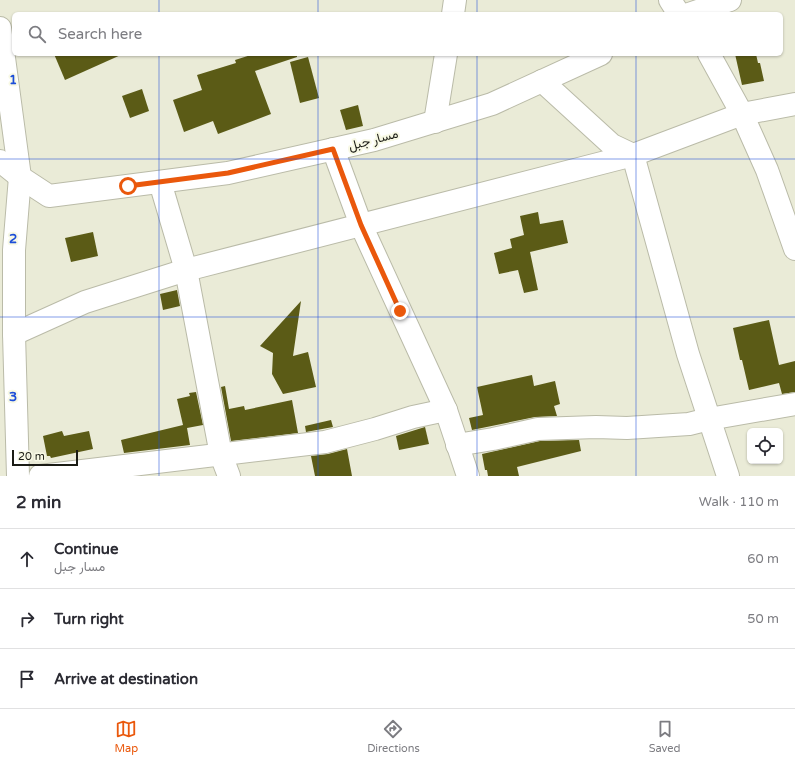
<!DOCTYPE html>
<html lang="en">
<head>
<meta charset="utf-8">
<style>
  body { margin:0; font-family:"Varela Round",Vazirmatn,sans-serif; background:#f2f2f3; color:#2b2b33 }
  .controls { position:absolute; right:12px; bottom:12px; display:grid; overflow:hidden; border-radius:6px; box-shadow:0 1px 3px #0004 }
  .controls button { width:36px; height:36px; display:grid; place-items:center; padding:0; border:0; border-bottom:1px solid #e1e1e2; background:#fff; color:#2b2b33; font:20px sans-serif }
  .scale { position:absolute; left:12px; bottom:10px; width:66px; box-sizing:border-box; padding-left:4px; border:2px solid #1b1c15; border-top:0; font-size:11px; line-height:14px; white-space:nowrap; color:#1b1c15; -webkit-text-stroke:3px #f8f9e5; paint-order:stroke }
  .stop { position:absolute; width:12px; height:12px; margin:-9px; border:3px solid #ea580c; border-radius:50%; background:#fff }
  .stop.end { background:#ea580c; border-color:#fff; box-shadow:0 1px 4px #0008 }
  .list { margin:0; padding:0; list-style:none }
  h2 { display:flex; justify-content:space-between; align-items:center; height:52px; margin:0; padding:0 16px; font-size:17px }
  h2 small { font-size:13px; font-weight:400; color:#7c7c81 }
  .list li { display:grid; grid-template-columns:26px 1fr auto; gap:12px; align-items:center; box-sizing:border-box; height:60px; padding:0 16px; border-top:1px solid #e1e1e2 }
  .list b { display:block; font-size:15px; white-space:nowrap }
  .list p { margin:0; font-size:13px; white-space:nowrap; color:#7c7c81 }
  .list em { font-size:13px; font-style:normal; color:#7c7c81 }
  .icon { flex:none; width:22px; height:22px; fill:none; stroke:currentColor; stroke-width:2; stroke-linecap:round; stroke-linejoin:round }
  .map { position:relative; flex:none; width:795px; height:476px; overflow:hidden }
  .search { position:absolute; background:#fff; box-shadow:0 1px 3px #0004; left:12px; right:12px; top:12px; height:44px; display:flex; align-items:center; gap:10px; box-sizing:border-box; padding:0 14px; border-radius:6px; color:#7c7c81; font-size:15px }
  .sheet { height:232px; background:#fff }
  nav { display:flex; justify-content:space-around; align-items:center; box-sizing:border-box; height:56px; border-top:1px solid #e1e1e2; background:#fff; font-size:11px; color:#7c7c81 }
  nav a { display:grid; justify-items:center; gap:2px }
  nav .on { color:#ea580c }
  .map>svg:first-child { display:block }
  .building { fill:#5b5b16 }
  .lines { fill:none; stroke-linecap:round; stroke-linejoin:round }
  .minor-casing { stroke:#babba8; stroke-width:24 }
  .minor { stroke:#fff; stroke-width:22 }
  .route { stroke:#ea580c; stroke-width:5 }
  .grid { fill:none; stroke:#1d4ed8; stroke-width:1; stroke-opacity:0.55 }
  .labels { text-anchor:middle; stroke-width:4; stroke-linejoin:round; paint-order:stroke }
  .street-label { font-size:13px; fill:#1b1c15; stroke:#f8f9e5 }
  .grid-label { font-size:13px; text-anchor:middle; font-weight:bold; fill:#1d4ed8; stroke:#f8f9e5; stroke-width:4; stroke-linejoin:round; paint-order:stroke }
</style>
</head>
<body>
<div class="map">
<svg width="795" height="476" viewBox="0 0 795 476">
  <rect width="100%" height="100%" fill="#eaebd7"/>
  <g class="building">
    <polygon points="54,54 123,54 65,80"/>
    <polygon points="254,54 297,54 297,57 255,71 271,114 218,134 213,121 184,132 173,100 202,90 197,75 236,63 235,60"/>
    <polygon points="735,54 756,54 758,63 760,63 764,81 742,85"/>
    <polygon points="308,57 319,98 300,103 290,62"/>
    <polygon points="142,89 149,111 130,118 122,96"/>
    <polygon points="358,105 363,126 346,130 340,110"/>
    <polygon points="538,212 540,224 563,220 568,243 530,252 538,290 524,293 518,270 499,274 494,253 512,248 510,239 524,235 520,216"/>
    <polygon points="93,232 98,256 71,262 65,238"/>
    <polygon points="177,290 180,306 163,310 160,294"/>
    <polygon points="301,301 293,356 308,352 316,387 283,394 272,374 273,353 260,346"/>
    <polygon points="769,320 779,365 795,361 795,392 782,394 779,383 749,390 742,360 740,360 733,328"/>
    <polygon points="532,375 534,386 555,381 560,404 554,406 557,416 535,417 472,430 469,418 483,415 477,387"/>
    <polygon points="225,386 229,409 244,406 245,410 292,400 298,433 231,441 221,387"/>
    <polygon points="196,392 203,425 187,428 190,445 124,453 121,440 183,425 177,399 190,396 189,393"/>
    <polygon points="331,420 333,427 306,432 305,426"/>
    <polygon points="425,427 429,444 399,450 396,436"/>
    <polygon points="62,431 64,436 89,431 93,449 51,458 50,456 47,456 43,436"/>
    <polygon points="579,440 581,451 517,467 519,476 488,476 487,470 485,470 482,454 540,441"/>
    <polygon points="347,449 352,476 315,476 311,456 328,454"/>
  </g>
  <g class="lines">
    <g class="minor-casing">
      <g id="minor">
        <polyline points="670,0 679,14"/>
        <polyline points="453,14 455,0"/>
        <polyline points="689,14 730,0"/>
        <polyline points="0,28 20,177 14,250 14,334 18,476"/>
        <polyline points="709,54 742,114 767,170 795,249"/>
        <polyline points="542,81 612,145 633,155 688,354 728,476"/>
        <polyline points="435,122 446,54"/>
        <polyline points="333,149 361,225 446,410 468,476"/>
        <polyline points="0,161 20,177 49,196 228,173 374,140 492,104 601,54"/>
        <polyline points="160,182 186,270 221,455 229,476"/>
        <polyline points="14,334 85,302 186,270 633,155 742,114 795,104"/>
        <polyline points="457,445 493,439 538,429 596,427 627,428 689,424 709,419 795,404"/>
        <polyline points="40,476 325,442 375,429 413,417 446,410"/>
      </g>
    </g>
    <use href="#minor" class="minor"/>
  </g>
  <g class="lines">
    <polyline class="route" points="128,186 228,173 333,149 361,225 400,311"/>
  </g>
  <path class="grid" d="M 159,0 L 159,14M 318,0 L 318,14M 477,0 L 477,14M 636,0 L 636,14M 159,54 L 159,476M 318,54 L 318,476M 477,54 L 477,476M 636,54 L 636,476M 0,159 L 795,159M 0,317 L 795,317"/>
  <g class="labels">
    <g class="street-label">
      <text transform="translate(373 139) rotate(-15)" y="5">مسار جبل</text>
    </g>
  </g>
  <g class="grid-label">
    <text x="13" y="84">1</text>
    <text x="13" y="243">2</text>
    <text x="13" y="401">3</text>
  </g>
</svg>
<div class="controls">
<button><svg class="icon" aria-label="locate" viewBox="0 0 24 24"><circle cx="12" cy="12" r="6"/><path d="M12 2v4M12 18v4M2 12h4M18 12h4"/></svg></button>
</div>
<div class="scale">20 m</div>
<div class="stop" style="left:128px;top:186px"></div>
<div class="stop end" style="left:400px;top:311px"></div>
<div class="search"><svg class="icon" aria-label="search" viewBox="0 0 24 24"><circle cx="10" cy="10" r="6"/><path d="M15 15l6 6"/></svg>Search here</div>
</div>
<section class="sheet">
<h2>2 min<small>Walk · 110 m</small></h2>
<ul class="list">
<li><svg class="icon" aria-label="ahead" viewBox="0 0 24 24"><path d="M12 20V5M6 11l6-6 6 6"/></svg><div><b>Continue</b><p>مسار جبل</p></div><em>60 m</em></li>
<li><svg class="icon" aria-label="right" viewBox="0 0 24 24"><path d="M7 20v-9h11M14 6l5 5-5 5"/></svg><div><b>Turn right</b></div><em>50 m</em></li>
<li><svg class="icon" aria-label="arrive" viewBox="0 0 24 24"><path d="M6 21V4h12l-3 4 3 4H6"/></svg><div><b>Arrive at destination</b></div></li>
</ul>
</section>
<nav>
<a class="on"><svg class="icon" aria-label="map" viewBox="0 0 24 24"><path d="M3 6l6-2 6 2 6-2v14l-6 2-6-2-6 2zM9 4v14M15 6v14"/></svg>Map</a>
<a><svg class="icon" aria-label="directions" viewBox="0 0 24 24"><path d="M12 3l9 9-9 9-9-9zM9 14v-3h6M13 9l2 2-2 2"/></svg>Directions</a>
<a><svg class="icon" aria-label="saved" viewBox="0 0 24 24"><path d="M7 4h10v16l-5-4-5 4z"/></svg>Saved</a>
</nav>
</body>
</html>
